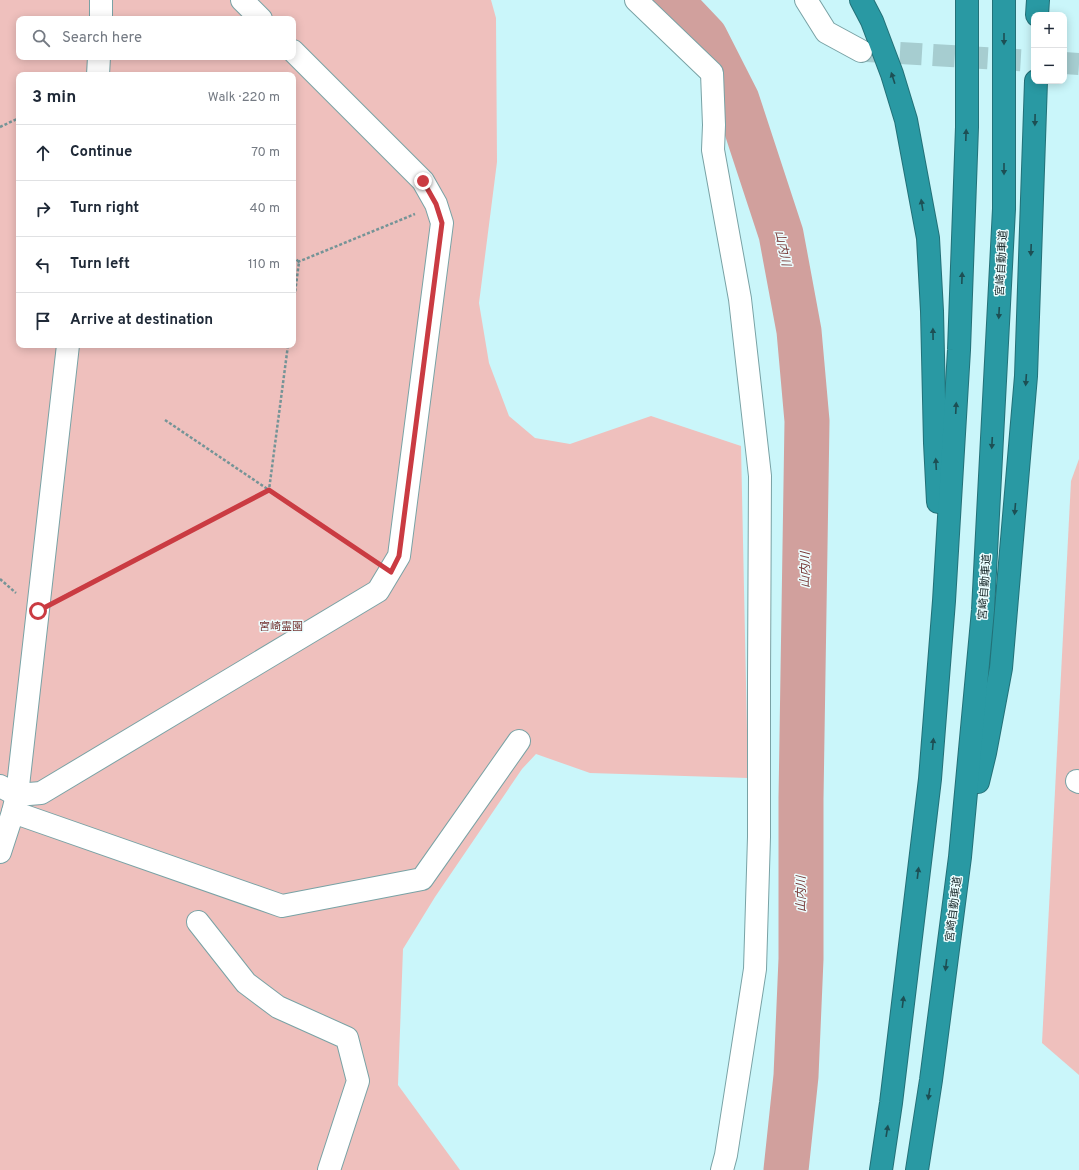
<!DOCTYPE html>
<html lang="en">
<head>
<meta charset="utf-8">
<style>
  body { margin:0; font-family:Overpass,"Noto Sans JP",sans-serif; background:#f6f6f7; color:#1f2937 }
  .controls { position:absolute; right:12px; top:12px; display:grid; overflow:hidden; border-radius:8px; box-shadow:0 2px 10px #0003 }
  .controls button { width:36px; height:36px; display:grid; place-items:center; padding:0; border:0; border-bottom:1px solid #e0e1e3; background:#fff; color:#1f2937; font:20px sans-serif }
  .stop { position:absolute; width:12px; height:12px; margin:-9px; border:3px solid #ca3b42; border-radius:50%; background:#fff }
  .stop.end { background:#ca3b42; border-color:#fff; box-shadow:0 1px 4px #0008 }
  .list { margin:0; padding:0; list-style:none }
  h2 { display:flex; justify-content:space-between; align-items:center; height:52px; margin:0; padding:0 16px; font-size:17px }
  h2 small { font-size:13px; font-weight:400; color:#747a83 }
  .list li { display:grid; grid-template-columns:26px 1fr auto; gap:12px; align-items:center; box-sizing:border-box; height:56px; padding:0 16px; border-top:1px solid #e0e1e3 }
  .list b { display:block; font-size:15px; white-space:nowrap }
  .list em { font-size:13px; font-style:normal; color:#747a83 }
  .icon { flex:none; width:22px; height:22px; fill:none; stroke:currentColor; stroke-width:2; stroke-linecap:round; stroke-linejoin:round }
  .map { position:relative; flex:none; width:1079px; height:1170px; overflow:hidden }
  .search { position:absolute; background:#fff; box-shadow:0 2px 10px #0003; left:16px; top:16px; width:280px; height:44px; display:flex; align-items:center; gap:10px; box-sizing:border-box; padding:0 14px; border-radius:8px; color:#747a83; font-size:15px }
  .panel { position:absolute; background:#fff; box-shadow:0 2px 10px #0003; left:16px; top:72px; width:280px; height:276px; border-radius:8px }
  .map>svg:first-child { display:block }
  .green { fill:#efc0bd; fill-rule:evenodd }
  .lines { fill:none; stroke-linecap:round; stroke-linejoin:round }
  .river { stroke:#d1a09d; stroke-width:45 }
  .minor-tunnel { stroke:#a6cdd0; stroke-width:22; stroke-dasharray:22 11; stroke-linecap:butt }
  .minor-casing { stroke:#79a2a5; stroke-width:24 }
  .highway-casing { stroke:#237178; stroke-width:24 }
  .path { stroke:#759497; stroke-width:2.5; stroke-dasharray:3 2; stroke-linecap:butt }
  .minor { stroke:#fff; stroke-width:22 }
  .highway { stroke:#2999a3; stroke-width:22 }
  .oneway { fill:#1d4f54 }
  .route { stroke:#ca3b42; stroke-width:5 }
  .labels { text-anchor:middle; stroke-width:3; stroke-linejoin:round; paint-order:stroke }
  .street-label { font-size:11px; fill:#172729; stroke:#edfeff }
  .park-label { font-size:11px; fill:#753635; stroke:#edfeff }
  .water-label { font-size:12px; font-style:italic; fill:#773837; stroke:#edfeff }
</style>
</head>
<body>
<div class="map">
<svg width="1079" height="1170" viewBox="0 0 1079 1170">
  <rect width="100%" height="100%" fill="#caf6fa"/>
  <g class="green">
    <path d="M 0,0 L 491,0 L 496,18 L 497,162 L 479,303 L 489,363 L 509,416 L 535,438 L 570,444 L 651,416 L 741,446 L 748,778 L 590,773 L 536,754 L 522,769 L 435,897 L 403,949 L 398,1085 L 460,1170 L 0,1170 ZM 19,19 L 293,19 L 293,57 L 19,57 ZM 19,75 L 293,75 L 293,345 L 19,345 Z"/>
    <polygon points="1079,459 1079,1075 1042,1043 1071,481"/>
  </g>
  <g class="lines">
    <polyline class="river" points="670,0 705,37 737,100 781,234 799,331 807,421 801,799 801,959 796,1076 786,1170"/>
    <g class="minor-tunnel">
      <polyline points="867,51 1034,61"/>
      <polyline points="1064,63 1079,64"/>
    </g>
    <g class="minor-casing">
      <g id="minor">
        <polyline points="242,0 261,19"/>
        <polyline points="636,0 712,73 714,125 713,150 740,299 760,476 759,680 759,837 755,969 726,1155 722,1170"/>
        <polyline points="806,0 826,32 861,51"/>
        <polyline points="101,19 101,0"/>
        <polyline points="98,75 99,57"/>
        <polyline points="1077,781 1079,782"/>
        <polyline points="0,786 17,795 41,793 378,591 399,556 442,223 436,204 423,181 293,51"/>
        <polyline points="13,812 282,906 422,879 519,741"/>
        <polyline points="0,852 13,812 17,795 68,345"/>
        <polyline points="198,922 246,983 278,1007 347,1038 358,1081 329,1170"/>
      </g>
    </g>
    <g class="highway-casing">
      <g id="highway">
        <polyline points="861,0 872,21 892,74 906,120 928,238 932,311 935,443 938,502"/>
        <polyline points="1037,15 1038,0"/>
        <polyline points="978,782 985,753 1001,668 1026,376 1036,81"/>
        <polyline points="881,1170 891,1103 930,779 944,601 959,350 967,127 967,0"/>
        <polyline points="917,1170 931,1080 960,857 983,610 1004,209 1004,0"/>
      </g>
    </g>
    <g class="path">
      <polyline points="0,127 19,118"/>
      <polyline points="293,256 299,262 293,308"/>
      <polyline points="293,264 415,214"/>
      <polyline points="165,420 370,558"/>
      <polyline points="0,579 16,593"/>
      <polyline points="63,597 269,490 288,345"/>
    </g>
    <use href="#minor" class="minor"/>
    <use href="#highway" class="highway"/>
  </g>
  <defs><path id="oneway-solid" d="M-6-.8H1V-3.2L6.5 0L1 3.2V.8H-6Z"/></defs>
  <g class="oneway">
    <use href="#oneway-solid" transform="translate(1004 39) rotate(90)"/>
    <use href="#oneway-solid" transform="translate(893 78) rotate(-108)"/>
    <use href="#oneway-solid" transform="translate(1035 120) rotate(91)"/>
    <use href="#oneway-solid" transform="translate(966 135) rotate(-88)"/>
    <use href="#oneway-solid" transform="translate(1004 169) rotate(90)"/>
    <use href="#oneway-solid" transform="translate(922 205) rotate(-99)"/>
    <use href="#oneway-solid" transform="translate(1031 250) rotate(92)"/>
    <use href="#oneway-solid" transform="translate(962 278) rotate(-88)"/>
    <use href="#oneway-solid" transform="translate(999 313) rotate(93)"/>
    <use href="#oneway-solid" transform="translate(933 334) rotate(-91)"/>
    <use href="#oneway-solid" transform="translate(1026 380) rotate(94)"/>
    <use href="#oneway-solid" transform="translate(956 408) rotate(-87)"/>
    <use href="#oneway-solid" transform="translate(992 443) rotate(93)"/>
    <use href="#oneway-solid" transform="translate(936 464) rotate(-93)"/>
    <use href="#oneway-solid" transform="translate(1015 509) rotate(95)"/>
    <use href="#oneway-solid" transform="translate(933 744) rotate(-85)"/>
    <use href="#oneway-solid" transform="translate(918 873) rotate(-83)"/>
    <use href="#oneway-solid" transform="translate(946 965) rotate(97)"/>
    <use href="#oneway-solid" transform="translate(903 1002) rotate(-83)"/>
    <use href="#oneway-solid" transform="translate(929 1094) rotate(99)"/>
    <use href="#oneway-solid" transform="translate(887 1131) rotate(-81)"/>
  </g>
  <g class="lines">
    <polyline class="route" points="38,611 269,490 391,572 399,556 442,223 436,204 423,181"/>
  </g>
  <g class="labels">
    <g class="street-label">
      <text transform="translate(1001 263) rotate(-87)" y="4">宮崎自動車道</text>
      <text transform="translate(984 587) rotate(-86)" y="4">宮崎自動車道</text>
      <text transform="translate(953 909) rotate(-83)" y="4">宮崎自動車道</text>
    </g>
    <g class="park-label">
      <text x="281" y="630">宮崎霊園</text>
    </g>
    <g class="water-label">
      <text transform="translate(783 248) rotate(78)" y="4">山内川</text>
      <text transform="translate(805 570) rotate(-89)" y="4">山内川</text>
      <text transform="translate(801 894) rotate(-90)" y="4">山内川</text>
    </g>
  </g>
</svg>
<div class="controls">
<button>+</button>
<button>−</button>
</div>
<div class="stop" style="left:38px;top:611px"></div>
<div class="stop end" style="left:423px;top:181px"></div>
<div class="search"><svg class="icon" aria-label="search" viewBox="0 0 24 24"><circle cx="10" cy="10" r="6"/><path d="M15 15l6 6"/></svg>Search here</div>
<section class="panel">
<h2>3 min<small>Walk · 220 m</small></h2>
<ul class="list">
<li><svg class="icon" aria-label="ahead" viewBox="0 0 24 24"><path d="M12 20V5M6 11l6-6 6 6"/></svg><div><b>Continue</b></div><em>70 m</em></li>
<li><svg class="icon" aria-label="right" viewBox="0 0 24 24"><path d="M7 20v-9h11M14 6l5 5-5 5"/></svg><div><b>Turn right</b></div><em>40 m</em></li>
<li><svg class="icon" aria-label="left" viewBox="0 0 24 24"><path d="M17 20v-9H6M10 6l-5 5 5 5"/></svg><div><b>Turn left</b></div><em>110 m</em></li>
<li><svg class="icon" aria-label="arrive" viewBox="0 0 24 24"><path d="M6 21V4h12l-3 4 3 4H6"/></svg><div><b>Arrive at destination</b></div></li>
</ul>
</section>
</div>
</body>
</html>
